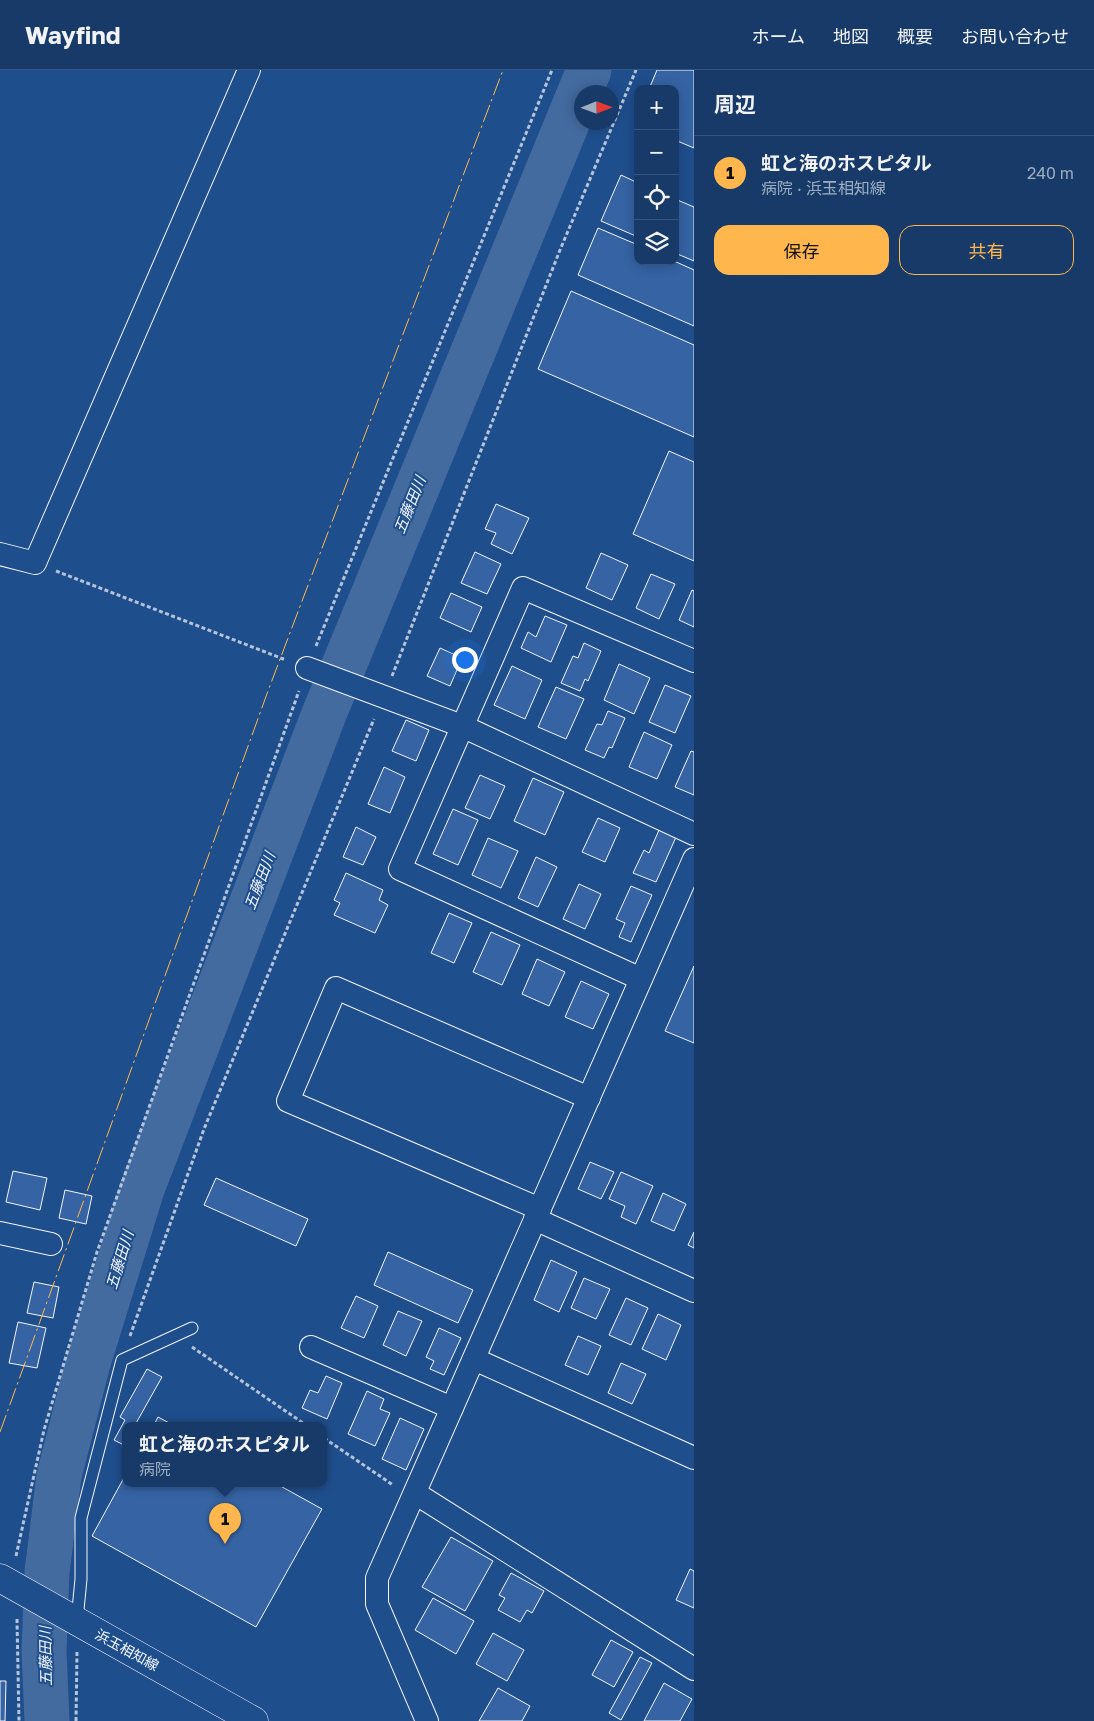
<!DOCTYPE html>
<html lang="ja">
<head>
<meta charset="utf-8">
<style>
  body { margin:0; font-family:"Golos Text","Noto Sans JP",sans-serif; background:#244571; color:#f1f3f6 }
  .controls { position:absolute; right:15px; top:15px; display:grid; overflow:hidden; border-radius:10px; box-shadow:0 2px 12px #0003 }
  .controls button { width:45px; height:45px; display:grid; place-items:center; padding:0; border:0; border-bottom:1px solid #36547d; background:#173a69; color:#f1f3f6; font:25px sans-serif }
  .compass { position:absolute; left:574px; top:15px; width:45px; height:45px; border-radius:50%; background:#173a69; box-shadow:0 2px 12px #0003; rotate:89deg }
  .you { position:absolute; left:464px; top:589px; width:18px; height:18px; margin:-12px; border:4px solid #fff; border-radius:50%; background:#1a73e8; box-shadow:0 0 0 8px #1a73e833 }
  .badge { display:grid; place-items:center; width:32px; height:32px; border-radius:50%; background:#ffb74d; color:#111; font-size:16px; font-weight:700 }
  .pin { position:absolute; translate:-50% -41px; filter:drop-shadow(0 1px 2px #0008) }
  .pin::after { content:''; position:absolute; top:26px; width:18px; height:15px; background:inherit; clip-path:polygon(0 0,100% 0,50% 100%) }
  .popup { position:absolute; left:122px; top:1352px; width:205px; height:65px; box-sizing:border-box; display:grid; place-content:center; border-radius:10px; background:#173a69; filter:drop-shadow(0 1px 4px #0005); font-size:16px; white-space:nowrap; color:#9eadc0 }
  .popup b { font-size:19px; color:#f1f3f6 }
  .popup::after { content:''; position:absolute; left:50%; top:100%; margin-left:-10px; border:10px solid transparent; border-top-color:#173a69 }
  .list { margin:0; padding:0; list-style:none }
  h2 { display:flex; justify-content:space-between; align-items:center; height:65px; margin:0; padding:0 20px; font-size:21px }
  h2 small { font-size:16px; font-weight:400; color:#9eadc0 }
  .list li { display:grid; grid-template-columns:32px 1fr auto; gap:15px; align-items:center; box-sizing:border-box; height:75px; padding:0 20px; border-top:1px solid #36547d }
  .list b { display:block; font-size:19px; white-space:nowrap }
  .list p { margin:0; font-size:16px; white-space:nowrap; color:#9eadc0 }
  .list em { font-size:16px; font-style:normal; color:#9eadc0 }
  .actions { display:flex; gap:10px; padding:15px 20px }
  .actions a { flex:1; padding:11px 0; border:1px solid #ffb74d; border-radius:15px; text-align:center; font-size:18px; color:#ffb74d }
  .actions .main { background:#ffb74d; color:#111 }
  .icon { flex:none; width:28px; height:28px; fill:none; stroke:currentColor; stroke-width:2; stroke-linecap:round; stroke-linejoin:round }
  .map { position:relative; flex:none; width:694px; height:1651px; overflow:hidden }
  header { display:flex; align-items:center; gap:30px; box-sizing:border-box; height:70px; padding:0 25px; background:#173a69; border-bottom:1px solid #36547d }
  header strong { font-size:24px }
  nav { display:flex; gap:28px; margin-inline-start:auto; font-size:18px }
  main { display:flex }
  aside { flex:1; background:#173a69 }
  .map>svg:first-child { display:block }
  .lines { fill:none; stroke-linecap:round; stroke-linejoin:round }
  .river { stroke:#446ba0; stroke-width:45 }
  .building { fill:#3563a3; stroke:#f2f6ff }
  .service-casing { stroke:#f2f6ff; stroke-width:13 }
  .minor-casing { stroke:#f2f6ff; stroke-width:24 }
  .primary-casing { stroke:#f2f6ff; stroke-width:29 }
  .path { stroke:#b3c4dc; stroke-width:3; stroke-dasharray:4 2.5; stroke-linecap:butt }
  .service { stroke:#1f4e8c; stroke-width:11 }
  .minor { stroke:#1f4e8c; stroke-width:22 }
  .primary { stroke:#1f4e8c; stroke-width:28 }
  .power { stroke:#ffb74d; stroke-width:1; stroke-dasharray:18 4 2.5 4; stroke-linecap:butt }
  .labels { text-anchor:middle; stroke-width:4; stroke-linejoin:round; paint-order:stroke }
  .street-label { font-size:14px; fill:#f2f6ff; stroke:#1f4e8c }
  .water-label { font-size:15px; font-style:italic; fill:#f2f6ff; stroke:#1f4e8c }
</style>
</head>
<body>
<header>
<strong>Wayfind</strong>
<nav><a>ホーム</a><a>地図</a><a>概要</a><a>お問い合わせ</a></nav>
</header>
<main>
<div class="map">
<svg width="694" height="1651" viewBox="0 0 694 1651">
  <rect width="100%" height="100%" fill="#1f4e8c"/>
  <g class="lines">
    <polyline class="river" points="47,1651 44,1581 47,1502 59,1406 88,1293 142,1119 324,644 589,0"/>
  </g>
  <g class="building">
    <polygon points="657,0 694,0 694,78 675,70 675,19 649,19"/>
    <polygon points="621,105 638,113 638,167 601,151"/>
    <polygon points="675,129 694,137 694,191 675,183"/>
    <polygon points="598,158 638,175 638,191 674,191 694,200 694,256 578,205"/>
    <polygon points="571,221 694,275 694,367 538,299"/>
    <polygon points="669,381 694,392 694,491 633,464"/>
    <polygon points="496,434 529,448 512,484 491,474 496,463 485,459"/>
    <polygon points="475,482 501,494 487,524 461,513"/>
    <polygon points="601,483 628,495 612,530 586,518"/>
    <polygon points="651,504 675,514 659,549 636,538"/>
    <polygon points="692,520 694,521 694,557 679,550"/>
    <polygon points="451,523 482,537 471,562 440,548"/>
    <polygon points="545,546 567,555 551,592 521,578 528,562 536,567"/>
    <polygon points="584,573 601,581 588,611 585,609 580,621 561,613 573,586 578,588"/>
    <polygon points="440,578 462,588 450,616 427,606"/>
    <polygon points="619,594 650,608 634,644 604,630"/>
    <polygon points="512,596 542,610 525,649 494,635"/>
    <polygon points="665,615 691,626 675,663 649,652"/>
    <polygon points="556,617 584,629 566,669 538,657"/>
    <polygon points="608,641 625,648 612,678 609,677 604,688 585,680 597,654 602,655"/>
    <polygon points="406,650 429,660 416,691 392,681"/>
    <polygon points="644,662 672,675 657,709 629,697"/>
    <polygon points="691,681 694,682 694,725 675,717"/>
    <polygon points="384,697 405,707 390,743 368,734"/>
    <polygon points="480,705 505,716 490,749 465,738"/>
    <polygon points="533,708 564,722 545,765 514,751"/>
    <polygon points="453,739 478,750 458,795 433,784"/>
    <polygon points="598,748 620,758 605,792 582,782"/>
    <polygon points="356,757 376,767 363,795 343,787"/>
    <polygon points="659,760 676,767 656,812 633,803 644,780 649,783"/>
    <polygon points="488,768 518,781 501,818 472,805"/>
    <polygon points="536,787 557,797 538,837 518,828"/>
    <polygon points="346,803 383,820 379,830 388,835 375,863 334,845 340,833 334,830"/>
    <polygon points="579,814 601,824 585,859 563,849"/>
    <polygon points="631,816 652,825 631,872 619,867 625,853 616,849"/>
    <polygon points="449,843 472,853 454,893 431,883"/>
    <polygon points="491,862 520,875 502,915 473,902"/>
    <polygon points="537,889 565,902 549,936 522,924"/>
    <polygon points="694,896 694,973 665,961"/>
    <polygon points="581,911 609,924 593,959 565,947"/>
    <polygon points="590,1092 614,1102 601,1129 578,1119"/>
    <polygon points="13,1101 47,1108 40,1140 6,1132"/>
    <polygon points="621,1102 653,1116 636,1154 621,1147 625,1136 609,1129"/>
    <polygon points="216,1108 308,1149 296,1176 204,1135"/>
    <polygon points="65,1120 92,1126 86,1154 59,1148"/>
    <polygon points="663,1123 686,1134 674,1161 651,1151"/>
    <polygon points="694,1162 694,1178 688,1175"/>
    <polygon points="388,1182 473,1220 458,1253 374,1215"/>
    <polygon points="551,1190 577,1202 559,1242 534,1230"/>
    <polygon points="584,1208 610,1219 596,1249 571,1238"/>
    <polygon points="34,1212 59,1217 53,1248 27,1243"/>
    <polygon points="356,1226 378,1236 364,1268 341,1258"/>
    <polygon points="626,1228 648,1238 631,1275 609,1265"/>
    <polygon points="398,1241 422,1251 406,1286 383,1275"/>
    <polygon points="658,1244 681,1255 666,1290 642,1279"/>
    <polygon points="18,1252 46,1258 37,1298 9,1293"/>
    <polygon points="439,1258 461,1268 444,1305 430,1299 434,1291 426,1287"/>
    <polygon points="578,1266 601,1276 588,1305 565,1295"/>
    <polygon points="621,1293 646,1304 632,1334 608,1323"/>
    <polygon points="147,1299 162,1307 135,1355 126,1355 124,1375 114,1370 125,1350 120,1347"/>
    <polygon points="326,1306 342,1313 327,1349 302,1338 310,1320 318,1323"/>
    <polygon points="367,1321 384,1329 380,1339 390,1343 375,1376 348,1364"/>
    <polygon points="158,1347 173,1355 154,1355"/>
    <polygon points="400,1348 424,1359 406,1400 382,1389"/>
    <polygon points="126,1404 126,1413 275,1413 322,1439 256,1557 92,1466"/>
    <polygon points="451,1467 493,1491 465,1541 422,1517"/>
    <polygon points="690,1499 694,1501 694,1538 676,1530"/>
    <polygon points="511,1503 544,1521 532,1543 527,1540 520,1552 498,1540 505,1528 499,1525"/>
    <polygon points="433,1528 474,1551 456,1584 415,1560"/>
    <polygon points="493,1563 524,1580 507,1611 476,1594"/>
    <polygon points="611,1570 633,1582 614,1617 592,1605"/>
    <polygon points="640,1587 652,1593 621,1650 609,1643"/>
    <polygon points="0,1611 6,1611 5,1651 0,1651"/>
    <polygon points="664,1613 692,1629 680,1651 644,1651"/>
    <polygon points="498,1618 530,1636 522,1651 479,1651"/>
  </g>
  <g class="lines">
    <g class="service-casing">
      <polyline id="service" points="77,1550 81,1509 81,1448 122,1290 192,1258"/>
    </g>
    <g class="minor-casing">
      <g id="minor">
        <polyline points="0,484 35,493 249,0"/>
        <polyline points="307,598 462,656 694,764"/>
        <polyline points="641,909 400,799 523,518 694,591"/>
        <polyline points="540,1139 288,1031 336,918 589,1028"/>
        <polyline points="535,1149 694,1221"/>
        <polyline points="0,1163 51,1174"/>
        <polyline points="311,1277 452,1338"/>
        <polyline points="474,1289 694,1388"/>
        <polyline points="415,1423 694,1599"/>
        <polyline points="427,1651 377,1534 377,1508 694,789"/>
      </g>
    </g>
    <g class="primary-casing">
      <polyline id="primary" points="0,1508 254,1651"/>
    </g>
    <g class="path">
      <polyline points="56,501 286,590"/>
      <polyline points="316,576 552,0"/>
      <polyline points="392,606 560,180 636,0"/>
      <polyline points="130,1266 204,1059 374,649"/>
      <polyline points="192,1277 306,1355"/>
      <polyline points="324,1368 393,1415"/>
      <polyline points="16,1486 44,1360 97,1182 299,621"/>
      <polyline points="17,1549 19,1651"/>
      <polyline points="76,1651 77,1582"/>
    </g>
    <use href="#service" class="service"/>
    <use href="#minor" class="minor"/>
    <use href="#primary" class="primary"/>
    <polyline class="power" points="0,1362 268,621 503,0"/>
  </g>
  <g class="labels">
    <g class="street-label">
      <text transform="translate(127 1580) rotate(29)" y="5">浜玉相知線</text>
    </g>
    <g class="water-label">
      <text transform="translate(410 435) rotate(-68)" y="5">五藤田川</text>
      <text transform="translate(260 811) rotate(-69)" y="5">五藤田川</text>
      <text transform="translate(120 1190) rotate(-73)" y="5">五藤田川</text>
      <text transform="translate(46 1586) rotate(-91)" y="5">五藤田川</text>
    </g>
  </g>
</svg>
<div class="controls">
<button>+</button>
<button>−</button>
<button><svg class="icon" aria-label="locate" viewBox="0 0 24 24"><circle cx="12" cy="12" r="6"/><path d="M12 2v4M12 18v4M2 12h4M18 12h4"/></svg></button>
<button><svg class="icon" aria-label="layers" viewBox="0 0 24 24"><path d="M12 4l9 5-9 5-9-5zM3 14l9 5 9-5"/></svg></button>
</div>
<svg class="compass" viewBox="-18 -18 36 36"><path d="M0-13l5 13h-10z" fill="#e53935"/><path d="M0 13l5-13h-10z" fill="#9eadc0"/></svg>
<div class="you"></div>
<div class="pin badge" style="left:225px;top:1474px">1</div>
<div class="popup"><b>虹と海のホスピタル</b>病院</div>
</div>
<aside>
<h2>周辺<small></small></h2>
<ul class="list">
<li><span class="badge">1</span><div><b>虹と海のホスピタル</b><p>病院 · 浜玉相知線</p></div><em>240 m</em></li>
</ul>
<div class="actions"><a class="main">保存</a><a>共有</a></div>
</aside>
</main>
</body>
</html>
